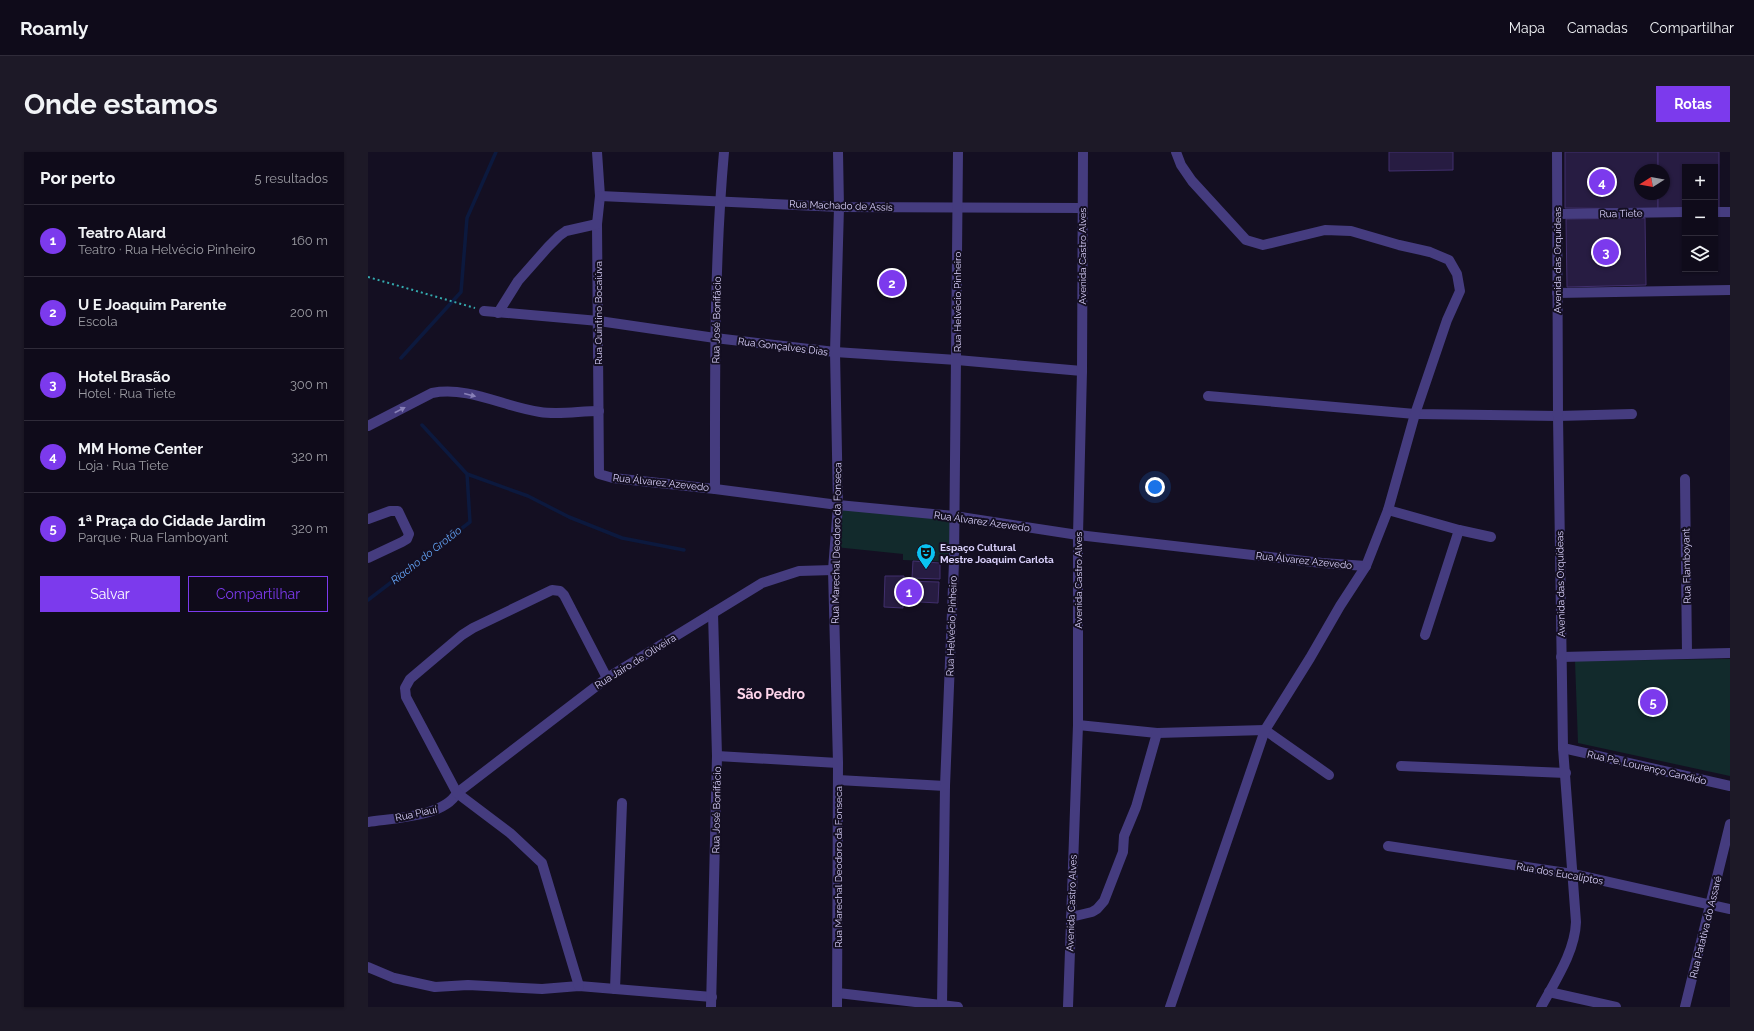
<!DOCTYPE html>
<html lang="pt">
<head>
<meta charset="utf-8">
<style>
  body { margin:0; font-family:Raleway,sans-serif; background:#1d1927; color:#f1f3f6 }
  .controls { position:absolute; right:12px; top:12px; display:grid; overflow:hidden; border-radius:0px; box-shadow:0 1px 3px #0004 }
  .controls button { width:36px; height:36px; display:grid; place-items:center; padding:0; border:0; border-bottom:1px solid #2f2b39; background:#0f0b1a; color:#f1f3f6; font:20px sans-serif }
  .compass { position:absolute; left:1266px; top:12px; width:36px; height:36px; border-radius:50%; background:#0f0b1a; box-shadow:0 1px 3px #0004; rotate:259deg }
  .you { position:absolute; left:787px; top:335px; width:14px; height:14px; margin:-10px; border:3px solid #fff; border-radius:50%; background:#1a73e8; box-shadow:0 0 0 6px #1a73e833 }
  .badge { display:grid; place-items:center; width:26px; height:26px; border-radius:50%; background:#7c3aed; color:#fff; font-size:13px; font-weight:700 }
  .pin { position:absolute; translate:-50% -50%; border:2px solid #fff; box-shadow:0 1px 4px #0006 }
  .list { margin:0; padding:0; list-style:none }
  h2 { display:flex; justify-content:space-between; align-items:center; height:52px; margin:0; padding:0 16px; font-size:17px }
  h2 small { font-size:13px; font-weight:400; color:#9b9ba2 }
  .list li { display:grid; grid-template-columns:26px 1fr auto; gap:12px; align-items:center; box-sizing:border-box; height:72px; padding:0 16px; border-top:1px solid #2f2b39 }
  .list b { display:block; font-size:15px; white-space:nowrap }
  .list p { margin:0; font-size:13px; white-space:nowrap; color:#9b9ba2 }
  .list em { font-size:13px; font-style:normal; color:#9b9ba2 }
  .actions { display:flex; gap:8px; padding:12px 16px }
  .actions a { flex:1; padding:9px 0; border:1px solid #7c3aed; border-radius:0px; text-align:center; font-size:14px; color:#7c3aed }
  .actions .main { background:#7c3aed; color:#fff }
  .icon { flex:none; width:22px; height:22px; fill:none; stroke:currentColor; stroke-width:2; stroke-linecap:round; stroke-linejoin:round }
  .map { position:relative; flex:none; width:1362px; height:855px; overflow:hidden; border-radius:0px }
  header { display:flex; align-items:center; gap:24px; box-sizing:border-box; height:56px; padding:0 20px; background:#0f0b1a; border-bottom:1px solid #2f2b39 }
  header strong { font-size:19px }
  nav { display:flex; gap:22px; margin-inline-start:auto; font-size:14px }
  .intro { display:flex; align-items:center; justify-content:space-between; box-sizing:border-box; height:96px; padding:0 24px }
  h1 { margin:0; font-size:28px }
  .button { padding:10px 18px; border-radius:0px; background:#7c3aed; color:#fff; font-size:14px; font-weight:700 }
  main { display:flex; gap:24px; padding:0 24px }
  aside { flex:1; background:#0f0b1a; border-radius:0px; box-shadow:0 1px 3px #0004 }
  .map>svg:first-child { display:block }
  .green { fill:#122a2c }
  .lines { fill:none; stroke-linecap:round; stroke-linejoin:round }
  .stream { stroke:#0c193e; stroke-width:3.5 }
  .building { fill:#271c42; stroke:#412f6d }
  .path { stroke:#34aaaf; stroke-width:2; stroke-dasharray:2 3; stroke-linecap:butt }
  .minor { stroke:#453c7f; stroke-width:10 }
  .oneway { fill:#8880b8 }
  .labels { text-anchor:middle; stroke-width:4; stroke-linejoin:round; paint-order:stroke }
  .street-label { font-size:10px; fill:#dbd2fd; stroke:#140f22 }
  .poi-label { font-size:10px; font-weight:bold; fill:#dbd2fd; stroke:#140f22; text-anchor:start }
  .water-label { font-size:11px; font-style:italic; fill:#64a5f8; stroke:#140f22 }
  .district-label { font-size:14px; font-weight:bold; fill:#fdd4ea; stroke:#140f22 }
</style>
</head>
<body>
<header>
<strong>Roamly</strong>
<nav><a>Mapa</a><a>Camadas</a><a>Compartilhar</a></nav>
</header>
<div class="intro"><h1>Onde estamos</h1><a class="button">Rotas</a></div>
<main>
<aside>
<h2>Por perto<small>5 resultados</small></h2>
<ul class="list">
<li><span class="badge">1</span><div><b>Teatro Alard</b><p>Teatro · Rua Helvécio Pinheiro</p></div><em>160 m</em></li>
<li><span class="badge">2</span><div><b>U E Joaquim Parente</b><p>Escola</p></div><em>200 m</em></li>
<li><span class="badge">3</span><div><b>Hotel Brasão</b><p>Hotel · Rua Tiete</p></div><em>300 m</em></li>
<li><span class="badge">4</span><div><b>MM Home Center</b><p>Loja · Rua Tiete</p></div><em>320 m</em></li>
<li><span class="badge">5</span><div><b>1ª Praça do Cidade Jardim</b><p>Parque · Rua Flamboyant</p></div><em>320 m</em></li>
</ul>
<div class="actions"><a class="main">Salvar</a><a>Compartilhar</a></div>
</aside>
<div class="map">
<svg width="1362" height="855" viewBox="0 0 1362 855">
  <rect width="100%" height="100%" fill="#140f22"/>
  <g class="green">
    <polygon points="470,353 586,364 586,410 535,408 535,402 467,395"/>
    <polygon points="1362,507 1362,624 1210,591 1207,509"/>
  </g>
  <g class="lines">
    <g class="stream">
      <polyline points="33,206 93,140 99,66 128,0"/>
      <polyline points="99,322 160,344 201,365 254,386 316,398"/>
      <polyline points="0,448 102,370 99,322 54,273"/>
    </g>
  </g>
  <g class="building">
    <polygon points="1021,0 1085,0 1085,18 1021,19"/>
    <polygon points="1197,0 1290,0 1290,18 1272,18 1272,42 1290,42 1290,57 1197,56"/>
    <polygon points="1290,0 1351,0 1351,56 1347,56 1347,15 1317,15 1317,56 1290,57 1290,42 1296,42 1296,18 1290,18"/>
    <polygon points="1277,66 1278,133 1199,135 1198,67"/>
    <polygon points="545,409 572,411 572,427 544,426"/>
    <polygon points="517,424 536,424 536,429 571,430 570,451 535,449 535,456 516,455"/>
  </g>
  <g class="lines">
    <polyline class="path" points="0,125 107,156"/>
    <g class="minor">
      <polyline points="229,0 232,44 229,72 231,322 245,326 347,337 470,353 586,364 710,383 954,411 998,414"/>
      <polyline points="232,44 471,55 714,56"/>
      <polyline points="1347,60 1362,60"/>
      <polyline points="1189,62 1317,60"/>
      <polyline points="1189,141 1362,138"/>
      <polyline points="116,159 231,169 347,186 467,200 589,208 714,219"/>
      <polyline points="130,161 150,129 180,95 191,84 198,79 229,72"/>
      <polyline points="840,244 1047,262 1190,264 1264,262"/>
      <path d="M 0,274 L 64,241 C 101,234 136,255 172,260 C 191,263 212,259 231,259"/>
      <polyline points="1317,327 1319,501"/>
      <path d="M 347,337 C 347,224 346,112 356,0"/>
      <polyline points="1020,358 1091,378 1123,385"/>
      <polyline points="0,367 22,359 30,359 41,382 39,387 34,390 0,406"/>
      <polyline points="1057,483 1091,378"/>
      <polyline points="1193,505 1362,501"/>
      <polyline points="710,573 789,581 897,578 961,623"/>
      <polyline points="1195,596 1362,634"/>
      <polyline points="349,604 470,611"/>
      <polyline points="1033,614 1198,621"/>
      <polyline points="470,628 577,634"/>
      <path d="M 0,670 C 25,666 76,665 89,641 L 239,526 L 394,431 L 431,419 L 465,418"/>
      <polyline points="1020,694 1205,722 1362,757"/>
      <polyline points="703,765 724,760 729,757 736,749 755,700 756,684 768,655 789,581"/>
      <polyline points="0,815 26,826 67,835 100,833 174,837 211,834 344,845"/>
      <polyline points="211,834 174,711 142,681 89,641 38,545 37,536 42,527 94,483 105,476 184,438 192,439 196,443 239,526"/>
      <polyline points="247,837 254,651"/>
      <polyline points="1181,840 1248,855"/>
      <polyline points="470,841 590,855"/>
      <polyline points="574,853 577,634 586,410 590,0"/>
      <polyline points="343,855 349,604 345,461"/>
      <polyline points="469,855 470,611 465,418 470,353 467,200 471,55 470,0"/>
      <polyline points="700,855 710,573 710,383 714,219 715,0"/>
      <polyline points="802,855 897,578 942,506 972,454 998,414 1020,358 1047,262 1079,168 1092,139 1089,122 1081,108 1062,100 1031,93 983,79 957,78 895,93 878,88 824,29 813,13 808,0"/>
      <path d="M 1173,855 C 1187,829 1207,800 1208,770 L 1195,596 L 1190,264 L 1189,0"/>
      <polyline points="1317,855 1362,672"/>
    </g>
  </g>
  <defs><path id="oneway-solid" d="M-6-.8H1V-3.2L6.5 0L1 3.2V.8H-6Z"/></defs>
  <g class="oneway">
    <use href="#oneway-solid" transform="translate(102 243) rotate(14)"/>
    <use href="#oneway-solid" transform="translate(32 258) rotate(-27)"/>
  </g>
  <defs>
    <g id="theatre-pin" transform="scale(1)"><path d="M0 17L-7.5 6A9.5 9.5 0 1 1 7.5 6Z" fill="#0ac3f1" stroke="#140f22"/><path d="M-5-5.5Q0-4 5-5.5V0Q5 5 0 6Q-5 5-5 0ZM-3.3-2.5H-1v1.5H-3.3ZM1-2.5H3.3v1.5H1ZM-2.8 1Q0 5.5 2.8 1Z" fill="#111"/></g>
  </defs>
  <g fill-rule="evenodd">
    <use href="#theatre-pin" x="558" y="401"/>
  </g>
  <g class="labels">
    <g class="street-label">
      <text transform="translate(473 53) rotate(2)" y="4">Rua Machado de Assis</text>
      <text transform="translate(1253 61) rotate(-1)" y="4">Rua Tiete</text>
      <text transform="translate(714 104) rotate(-90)" y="4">Avenida Castro Alves</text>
      <text transform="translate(1189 108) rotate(-90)" y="4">Avenida das Orquídeas</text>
      <text transform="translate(589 150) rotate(-90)" y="4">Rua Helvécio Pinheiro</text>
      <text transform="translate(230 161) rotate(-90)" y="4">Rua Quintino Bocaiúva</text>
      <text transform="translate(348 168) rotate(-89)" y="4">Rua José Bonifácio</text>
      <text transform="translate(415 194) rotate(7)" y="4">Rua Gonçalves Dias</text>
      <text transform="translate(293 330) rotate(6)" y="4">Rua Álvarez Azevedo</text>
      <text transform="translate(614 369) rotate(8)" y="4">Rua Álvarez Azevedo</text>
      <text transform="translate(468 391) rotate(-89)" y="4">Rua Marechal Deodoro da Fonseca</text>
      <text transform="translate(936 408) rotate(6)" y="4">Rua Álvarez Azevedo</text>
      <text transform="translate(1318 414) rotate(-91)" y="4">Rua Flamboyant</text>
      <text transform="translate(710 428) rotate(-90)" y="4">Avenida Castro Alves</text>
      <text transform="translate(1192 432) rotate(-91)" y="4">Avenida das Orquídeas</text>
      <text transform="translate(583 474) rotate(-88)" y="4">Rua Helvécio Pinheiro</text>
      <text transform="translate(267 509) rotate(-32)" y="4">Rua Jairo de Oliveira</text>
      <text transform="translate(1279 615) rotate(13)" y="4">Rua Pe. Lourenço Candido</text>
      <text transform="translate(348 658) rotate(-89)" y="4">Rua José Bonifácio</text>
      <text transform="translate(48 661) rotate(-12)" y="4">Rua Piauí</text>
      <text transform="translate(470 715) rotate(-90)" y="4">Rua Marechal Deodoro da Fonseca</text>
      <text transform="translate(1192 721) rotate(10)" y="4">Rua dos Eucalíptos</text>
      <text transform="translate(703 751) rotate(-88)" y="4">Avenida Castro Alves</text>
      <text transform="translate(1337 775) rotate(-76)" y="4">Rua Patativa do Assaré</text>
    </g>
    <g class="poi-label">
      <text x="572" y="399">Espaço Cultural<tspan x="572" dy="12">Mestre Joaquim Carlota</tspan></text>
    </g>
    <g class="water-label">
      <text transform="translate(58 403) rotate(-38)" y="4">Riacho do Grotão</text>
    </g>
    <g class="district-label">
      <text x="403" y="547">São Pedro</text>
    </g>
  </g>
</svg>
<div class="controls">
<button>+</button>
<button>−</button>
<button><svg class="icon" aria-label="layers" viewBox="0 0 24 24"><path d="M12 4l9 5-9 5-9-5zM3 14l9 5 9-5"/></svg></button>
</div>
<svg class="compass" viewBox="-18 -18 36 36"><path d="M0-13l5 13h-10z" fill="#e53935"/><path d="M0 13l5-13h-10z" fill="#9b9ba2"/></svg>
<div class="you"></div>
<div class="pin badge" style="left:541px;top:440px">1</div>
<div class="pin badge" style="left:524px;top:131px">2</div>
<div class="pin badge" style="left:1238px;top:100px">3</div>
<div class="pin badge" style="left:1234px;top:30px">4</div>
<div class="pin badge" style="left:1285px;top:550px">5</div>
</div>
</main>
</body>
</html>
